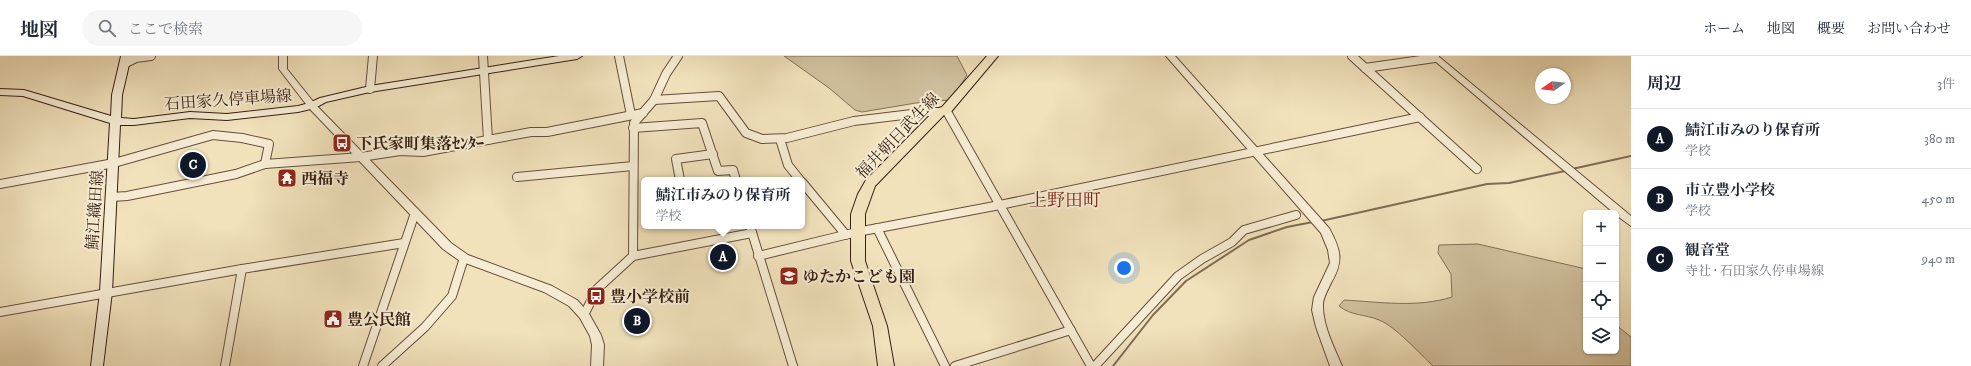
<!DOCTYPE html>
<html lang="ja">
<head>
<meta charset="utf-8">
<style>
  body { margin:0; font-family:"IM FELL DW Pica","Noto Serif JP",serif; background:#f6f6f7; color:#1f2937 }
  .controls { position:absolute; right:12px; bottom:12px; display:grid; overflow:hidden; border-radius:6px; box-shadow:0 1px 3px #0004 }
  .controls button { width:36px; height:36px; display:grid; place-items:center; padding:0; border:0; border-bottom:1px solid #e0e1e3; background:#fff; color:#1f2937; font:20px sans-serif }
  .compass { position:absolute; left:1535px; top:12px; width:36px; height:36px; border-radius:50%; background:#fff; box-shadow:0 1px 3px #0004; rotate:256deg }
  .you { position:absolute; left:1124px; top:212px; width:14px; height:14px; margin:-10px; border:3px solid #fff; border-radius:50%; background:#1a73e8; box-shadow:0 0 0 6px #1a73e833 }
  .badge { display:grid; place-items:center; width:26px; height:26px; border-radius:50%; background:#111827; color:#fff; font-size:13px; font-weight:700 }
  .pin { position:absolute; translate:-50% -50%; border:2px solid #fff; box-shadow:0 1px 4px #0006 }
  .popup { position:absolute; left:641px; top:121px; width:164px; height:52px; box-sizing:border-box; display:grid; place-content:center; border-radius:6px; background:#fff; filter:drop-shadow(0 1px 3px #0005); font-size:13px; white-space:nowrap; color:#747a83 }
  .popup b { font-size:15px; color:#1f2937 }
  .popup::after { content:''; position:absolute; left:50%; top:100%; margin-left:-8px; border:8px solid transparent; border-top-color:#fff }
  .list { margin:0; padding:0; list-style:none }
  h2 { display:flex; justify-content:space-between; align-items:center; height:52px; margin:0; padding:0 16px; font-size:17px }
  h2 small { font-size:13px; font-weight:400; color:#747a83 }
  .list li { display:grid; grid-template-columns:26px 1fr auto; gap:12px; align-items:center; box-sizing:border-box; height:60px; padding:0 16px; border-top:1px solid #e0e1e3 }
  .list b { display:block; font-size:15px; white-space:nowrap }
  .list p { margin:0; font-size:13px; white-space:nowrap; color:#747a83 }
  .list em { font-size:13px; font-style:normal; color:#747a83 }
  .icon { flex:none; width:22px; height:22px; fill:none; stroke:currentColor; stroke-width:2; stroke-linecap:round; stroke-linejoin:round }
  .map { position:relative; flex:none; width:1631px; height:310px; overflow:hidden }
  header { display:flex; align-items:center; gap:24px; box-sizing:border-box; height:56px; padding:0 20px; background:#fff; border-bottom:1px solid #e0e1e3 }
  header strong { font-size:19px }
  nav { display:flex; gap:22px; margin-inline-start:auto; font-size:14px }
  .search { width:280px; height:36px; background:#f6f6f7; display:flex; align-items:center; gap:10px; box-sizing:border-box; padding:0 14px; border-radius:22px; color:#747a83; font-size:15px }
  main { display:flex }
  aside { flex:1; background:#fff }
  .map>svg:first-child { display:block }
  .green { fill:#d1c19f; stroke:#847058 }
  .lines { fill:none; stroke-linecap:round; stroke-linejoin:round }
  .stream { stroke:#816b55; stroke-width:2 }
  .minor-casing { stroke:#664f3c; stroke-width:10 }
  .tertiary-casing { stroke:#664f3c; stroke-width:2 }
  .secondary-casing { stroke:#371e12; stroke-width:2 }
  .primary-casing { stroke:#371e12; stroke-width:2 }
  .minor { stroke:#f6ecd3; stroke-width:8 }
  .tertiary { fill:#f6ecd3; fill-rule:evenodd }
  .secondary { fill:#f6ecd3; fill-rule:evenodd }
  .primary { fill:#f1e2bc; fill-rule:evenodd }
  .labels { text-anchor:middle; stroke-width:4; stroke-linejoin:round; paint-order:stroke }
  .street-label { font-size:16px; fill:#371e12; stroke:#f6ecd3 }
  .poi-label { font-size:16px; font-weight:bold; fill:#371e12; stroke:#f6ecd3; text-anchor:start }
  .quarter-label { font-size:18px; fill:#7a1f14; stroke:#f6ecd3 }
</style>
</head>
<body>
<header>
<strong>地図</strong>
<div class="search"><svg class="icon" aria-label="search" viewBox="0 0 24 24"><circle cx="10" cy="10" r="6"/><path d="M15 15l6 6"/></svg>ここで検索</div>
<nav><a>ホーム</a><a>地図</a><a>概要</a><a>お問い合わせ</a></nav>
</header>
<main>
<div class="map">
<svg width="1631" height="310" viewBox="0 0 1631 310">
  <rect width="100%" height="100%" fill="#f1e2bc"/>
  <filter id="stains"><feTurbulence type="fractalNoise" baseFrequency=".005" numOctaves="4"/><feColorMatrix values="0 0 0 0 .2 0 0 0 0 .09 0 0 0 0 .02 0 0 0 .5 -.17"/></filter>
  <radialGradient id="worn" r=".72"><stop offset=".6" stop-color="#630" stop-opacity="0"/><stop offset="1" stop-color="#630" stop-opacity=".3"/></radialGradient>
  <g class="green">
    <polygon points="784,0 957,0 967,19 955,38 949,44 916,47 862,56 855,54 829,32"/>
    <path d="M 1478,188 L 1586,213 L 1586,295 L 1616,295 L 1616,269 L 1631,281 L 1631,310 L 1433,310 C 1420,298 1395,270 1379,264 C 1365,258 1351,260 1339,250 L 1344,244 C 1380,246 1417,252 1452,241 L 1451,218 L 1438,197 L 1439,189 Z"/>
  </g>
  <g class="lines">
    <g class="stream">
      <polyline points="1572,113 1631,100"/>
      <polyline points="1321,165 1487,128 1509,127 1565,115"/>
      <polyline points="1113,310 1153,259 1186,225 1249,184 1287,171 1313,166"/>
    </g>
    <g class="minor-casing">
      <g id="minor">
        <polyline points="483,0 488,84"/>
        <polyline points="619,0 631,59"/>
        <polyline points="1352,0 1477,113"/>
        <polyline points="124,8 136,2 151,0"/>
        <polyline points="1365,12 1435,2"/>
        <polyline points="370,33 373,0"/>
        <polyline points="654,44 719,40 746,77 762,83 787,82 854,65 928,56 940,56"/>
        <polyline points="946,54 1091,310"/>
        <polyline points="633,72 702,67 718,115 733,114 736,124"/>
        <polyline points="780,83 788,109 800,124"/>
        <polyline points="517,121 633,110"/>
        <polyline points="680,124 676,103 713,98"/>
        <polyline points="802,126 846,179"/>
        <polyline points="0,128 114,107 213,79 242,82 269,88 265,108"/>
        <polyline points="112,141 127,140 236,118 265,108 361,101 400,95 423,96 531,76 547,76 643,57"/>
        <polyline points="750,170 793,310"/>
        <polyline points="877,172 945,310"/>
        <polyline points="633,200 634,67 654,44 666,18 678,0"/>
        <polyline points="758,200 857,176 1000,149 1420,61"/>
        <polyline points="0,256 242,213 404,187"/>
        <polyline points="584,259 597,233 633,200 752,177"/>
        <polyline points="225,310 242,213"/>
        <polyline points="363,310 415,157"/>
        <polyline points="382,310 425,271 452,240 464,202"/>
        <polyline points="955,310 1071,274"/>
        <polyline points="1095,310 1178,220 1202,203 1232,186 1244,174 1296,159"/>
      </g>
    </g>
    <g class="tertiary-casing">
      <g id="tertiary">
        <polygon points="279,0 287,0 287,13 315,48 451,187 468,199 552,230 577,244 588,256 601,279 604,289 603,310 591,310 592,289 590,280 580,262 569,250 544,236 460,205 443,193 309,52 279,13"/>
        <path d="M 1166,0 L 1175,0 L 1329,172 C 1341,194 1344,205 1331,227 C 1328,234 1324,240 1323,247 C 1322,269 1334,291 1342,310 L 1330,310 L 1316,271 L 1312,254 L 1314,241 L 1330,207 L 1328,194 L 1321,177 Z"/>
        <polygon points="1429,0 1438,0 1631,160 1631,170 1616,159 1616,157 1614,157"/>
      </g>
    </g>
    <g class="secondary-casing">
      <polygon id="secondary" points="121,0 131,0 122,39 121,62 134,63 190,56 227,58 298,50 309,47 320,42 370,30 559,0 582,0 577,3 370,36 326,46 315,52 298,56 227,64 190,62 134,69 120,69 112,236 103,310 91,310 100,236 110,67 23,40 0,39 0,33 24,34 111,60 112,39"/>
    </g>
    <g class="primary-casing">
      <polygon id="primary" points="987,0 998,0 950,57 944,59 875,130 865,158 865,205 887,270 894,310 878,310 873,270 851,205 851,158 858,138 866,124 936,53 942,51"/>
    </g>
    <use href="#minor" class="minor"/>
    <use href="#tertiary" class="tertiary"/>
    <use href="#secondary" class="secondary"/>
    <use href="#primary" class="primary"/>
  </g>
  <defs>
    <g id="bus-square" transform="scale(1)"><rect x="-9" y="-9" width="18" height="18" rx="4" fill="#8f2418" stroke="#f6ecd3"/><path d="M-5-6H5V4H4V6H2V4H-2V6H-4V4H-5ZM-3.5-4V0h7V-4ZM-3.5 1.2v1.5H-2V1.2ZM2 1.2v1.5H3.5V1.2Z" fill="#fff"/></g>
    <g id="temple-square" transform="scale(1)"><rect x="-9" y="-9" width="18" height="18" rx="4" fill="#8f2418" stroke="#f6ecd3"/><path d="M0-6L5-2H3V0L6.5 2.5H4V6H1.5V3h-3V6H-4V2.5H-6.5L-3 0V-2H-5Z" fill="#fff"/></g>
    <g id="school-square" transform="scale(1)"><rect x="-9" y="-9" width="18" height="18" rx="4" fill="#8f2418" stroke="#f6ecd3"/><path d="M0-5L7-2L0 1L-7-2ZM-4 1L0 2.5L4 1V4Q0 6-4 4Z" fill="#fff"/></g>
    <g id="civic-square" transform="scale(1)"><rect x="-9" y="-9" width="18" height="18" rx="4" fill="#8f2418" stroke="#f6ecd3"/><path d="M-.6-6.5H3V-4.5H.6V-3L4-1V1h2V6H-6V1h2V-1L-.6-3ZM-1.2 2.5V6h2.4V2.5Z" fill="#fff"/></g>
  </defs>
  <g fill-rule="evenodd">
    <use href="#bus-square" x="342" y="87"/>
    <use href="#temple-square" x="287" y="122"/>
    <use href="#school-square" x="789" y="220"/>
    <use href="#bus-square" x="596" y="240"/>
    <use href="#civic-square" x="333" y="263"/>
  </g>
  <g class="labels">
    <g class="street-label">
      <text transform="translate(228 43) rotate(-4)" y="6">石田家久停車場線</text>
      <text transform="translate(897 79) rotate(-46)" y="6">福井朝日武生線</text>
      <text transform="translate(94 154) rotate(-86)" y="6">鯖江織田線</text>
    </g>
    <g class="poi-label">
      <text x="356" y="93">下氏家町集落ｾﾝﾀｰ</text>
      <text x="301" y="128">西福寺</text>
      <text x="803" y="226">ゆたかこども園</text>
      <text x="610" y="246">豊小学校前</text>
      <text x="347" y="269">豊公民館</text>
    </g>
    <g class="quarter-label">
      <text x="1065" y="150">上野田町</text>
    </g>
  </g>
  <rect width="100%" height="100%" filter="url(#stains)"/>
  <rect width="100%" height="100%" fill="url(#worn)"/>
</svg>
<div class="controls">
<button>+</button>
<button>−</button>
<button><svg class="icon" aria-label="locate" viewBox="0 0 24 24"><circle cx="12" cy="12" r="6"/><path d="M12 2v4M12 18v4M2 12h4M18 12h4"/></svg></button>
<button><svg class="icon" aria-label="layers" viewBox="0 0 24 24"><path d="M12 4l9 5-9 5-9-5zM3 14l9 5 9-5"/></svg></button>
</div>
<svg class="compass" viewBox="-18 -18 36 36"><path d="M0-13l5 13h-10z" fill="#e53935"/><path d="M0 13l5-13h-10z" fill="#747a83"/></svg>
<div class="you"></div>
<div class="pin badge" style="left:723px;top:201px">A</div>
<div class="popup"><b>鯖江市みのり保育所</b>学校</div>
<div class="pin badge" style="left:637px;top:265px">B</div>
<div class="pin badge" style="left:193px;top:109px">C</div>
</div>
<aside>
<h2>周辺<small>3件</small></h2>
<ul class="list">
<li><span class="badge">A</span><div><b>鯖江市みのり保育所</b><p>学校</p></div><em>380 m</em></li>
<li><span class="badge">B</span><div><b>市立豊小学校</b><p>学校</p></div><em>450 m</em></li>
<li><span class="badge">C</span><div><b>観音堂</b><p>寺社 · 石田家久停車場線</p></div><em>940 m</em></li>
</ul>
</aside>
</main>
</body>
</html>
